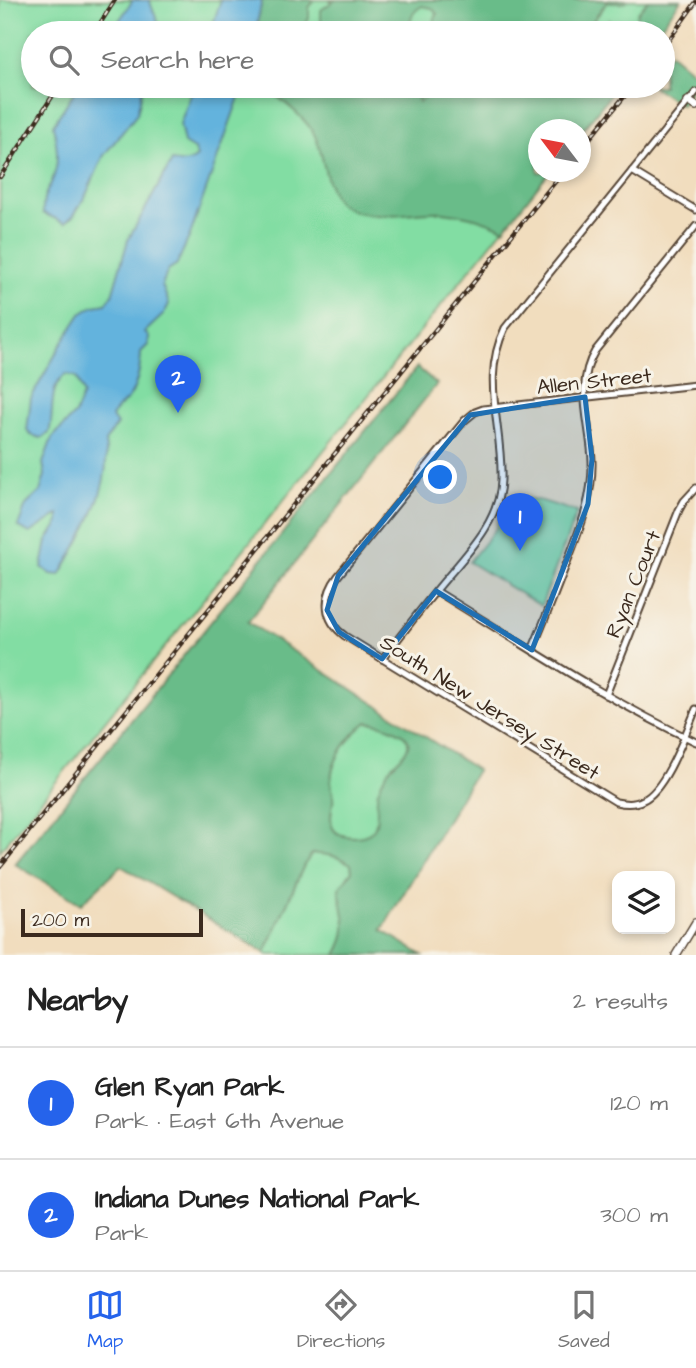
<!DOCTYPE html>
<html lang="en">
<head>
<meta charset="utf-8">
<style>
  body { margin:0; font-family:"Architects Daughter",sans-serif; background:#f2f2f2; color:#222 }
  .controls { position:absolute; right:21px; bottom:21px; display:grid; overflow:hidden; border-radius:14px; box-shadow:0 4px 10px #0003 }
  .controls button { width:63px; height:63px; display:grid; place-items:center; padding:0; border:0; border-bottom:2px solid #e0e0e0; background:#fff; color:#222; font:35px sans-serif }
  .compass { position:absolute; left:528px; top:119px; width:63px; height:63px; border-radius:50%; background:#fff; box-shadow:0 4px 10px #0003; rotate:302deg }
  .scale { position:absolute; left:21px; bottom:18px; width:182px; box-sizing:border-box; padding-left:7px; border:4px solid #3b2a1e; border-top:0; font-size:19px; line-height:24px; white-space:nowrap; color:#3b2a1e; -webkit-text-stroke:5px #f7f3e8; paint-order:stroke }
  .you { position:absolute; left:441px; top:478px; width:24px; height:24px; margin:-18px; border:5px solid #fff; border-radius:50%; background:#1a73e8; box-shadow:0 0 0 10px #1a73e833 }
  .badge { display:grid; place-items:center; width:46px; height:46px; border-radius:50%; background:#2563eb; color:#fff; font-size:23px; font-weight:700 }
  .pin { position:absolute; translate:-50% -58px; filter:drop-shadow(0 2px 4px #0008) }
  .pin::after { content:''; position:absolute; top:37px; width:24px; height:21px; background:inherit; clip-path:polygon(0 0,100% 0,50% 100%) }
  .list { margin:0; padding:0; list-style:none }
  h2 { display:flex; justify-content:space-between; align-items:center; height:91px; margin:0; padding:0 28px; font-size:30px }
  h2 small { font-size:23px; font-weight:400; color:#767676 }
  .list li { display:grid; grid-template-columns:46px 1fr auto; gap:21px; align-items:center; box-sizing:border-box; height:112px; padding:0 28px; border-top:2px solid #e0e0e0 }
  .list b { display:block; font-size:26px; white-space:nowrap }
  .list p { margin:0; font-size:23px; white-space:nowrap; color:#767676 }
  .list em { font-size:23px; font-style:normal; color:#767676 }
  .icon { flex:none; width:38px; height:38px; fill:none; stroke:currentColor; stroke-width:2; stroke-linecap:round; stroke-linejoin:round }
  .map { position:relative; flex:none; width:696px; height:955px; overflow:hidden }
  .search { position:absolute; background:#fff; box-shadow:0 4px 10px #0003; left:21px; right:21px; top:21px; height:77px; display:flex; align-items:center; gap:18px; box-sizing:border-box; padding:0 24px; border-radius:38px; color:#767676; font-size:26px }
  .sheet { height:315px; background:#fff }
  nav { display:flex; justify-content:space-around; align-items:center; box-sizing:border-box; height:98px; border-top:2px solid #e0e0e0; background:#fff; font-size:19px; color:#767676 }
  nav a { display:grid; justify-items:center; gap:4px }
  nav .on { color:#2563eb }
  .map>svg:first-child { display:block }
  .green { fill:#82dda3; stroke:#5e8460; stroke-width:2 }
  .forest { fill:#69bc89; stroke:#527354; stroke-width:2; fill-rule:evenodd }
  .water { fill:#63b3dd; stroke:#4f6e7e; stroke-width:2 }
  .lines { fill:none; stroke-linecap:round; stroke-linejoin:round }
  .street-casing { stroke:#564536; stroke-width:9 }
  .secondary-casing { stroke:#564536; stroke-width:10 }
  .street { stroke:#fff; stroke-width:5 }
  .secondary { stroke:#fff; stroke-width:7 }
  .rail-casing { stroke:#3b2a1e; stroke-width:4.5 }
  .rail { stroke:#f7f3e8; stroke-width:2; stroke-dasharray:5; stroke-linecap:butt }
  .marked { fill:#1f6fb2; fill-opacity:0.2; stroke:#1f6fb2; stroke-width:5; stroke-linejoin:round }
  .labels { text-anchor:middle; stroke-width:6; stroke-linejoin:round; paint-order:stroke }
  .street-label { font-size:21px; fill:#3b2a1e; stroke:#f7f3e8 }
</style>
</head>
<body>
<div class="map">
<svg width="696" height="955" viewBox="0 0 696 955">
  <rect width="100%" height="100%" fill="#f7f3e8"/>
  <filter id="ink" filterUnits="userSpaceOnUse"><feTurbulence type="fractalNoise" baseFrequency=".0143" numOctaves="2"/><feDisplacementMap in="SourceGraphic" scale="14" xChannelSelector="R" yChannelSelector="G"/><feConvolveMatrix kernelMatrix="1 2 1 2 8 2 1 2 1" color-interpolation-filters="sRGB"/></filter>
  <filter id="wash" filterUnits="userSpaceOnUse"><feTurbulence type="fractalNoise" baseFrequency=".00686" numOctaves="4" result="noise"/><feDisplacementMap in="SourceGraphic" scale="28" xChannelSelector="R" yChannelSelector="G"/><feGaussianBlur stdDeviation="1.57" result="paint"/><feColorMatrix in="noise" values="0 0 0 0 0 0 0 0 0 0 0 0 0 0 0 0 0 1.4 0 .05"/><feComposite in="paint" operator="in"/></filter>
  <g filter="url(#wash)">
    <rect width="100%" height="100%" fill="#f1ddbe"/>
    <g class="green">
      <polygon points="0,0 526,0 579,33 33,33 33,86 617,86 581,132 580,130 538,130 538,172 549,172 0,851"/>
      <path d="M 628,0 L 648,0 L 638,12 L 632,33 L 626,33 L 625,29 L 617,27 L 614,33 L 607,33 L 611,30 L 609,20 L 594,33 L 589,33 C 589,22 601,14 606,3 L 623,3 Z"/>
      <polygon points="508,495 542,501 577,512 541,606 469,562 496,528"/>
      <path d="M 367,722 C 381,723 417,731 406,752 C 402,759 396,761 391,767 C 385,774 383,788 380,797 C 374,813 384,836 356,837 C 328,837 329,822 333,802 C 334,795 331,787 331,780 C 332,757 350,736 367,722 Z"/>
      <path d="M 320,853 L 341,858 L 351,864 L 352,871 C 335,888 347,909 346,929 C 346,938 340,947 336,955 L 268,955 L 265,953 L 304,865 L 312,854 Z"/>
    </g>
    <g class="forest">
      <polygon points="262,0 314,0 309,8 309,18 299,33 255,33"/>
      <path d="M 330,0 L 628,0 L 623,3 L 606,3 L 590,25 L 589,33 L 429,33 L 437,14 L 432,8 L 422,6 C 410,13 410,21 409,33 L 313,33 L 321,24 L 321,10 L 332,2 Z"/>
      <polygon points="648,0 681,0 656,33 632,33 638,12"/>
      <polygon points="670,53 696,75 696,82 681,105 652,86 663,86 663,63"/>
      <path d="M 264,86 L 422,86 L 418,99 L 419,102 L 432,90 L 431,86 L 472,86 L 471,100 L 480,86 L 617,86 L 581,132 L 580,130 L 538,130 L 538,172 L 549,172 L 504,229 C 485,220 464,214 443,212 C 410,210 375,224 343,206 C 325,197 325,153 314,134 C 305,117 279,98 264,86 Z"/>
      <path d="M 417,367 L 437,384 L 248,622 L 477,770 L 382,930 L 422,955 L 336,955 C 352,928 343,917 339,889 L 352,871 L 351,864 C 339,857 326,853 312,854 L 304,865 L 265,953 L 121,866 L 81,904 L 15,864 ZM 367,722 C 378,723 387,726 397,731 C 422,743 400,757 391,767 C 385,773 381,783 378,791 C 373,808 387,835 356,837 C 328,838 329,822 333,802 C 334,795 331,787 331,780 C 332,758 350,735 367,722 Z"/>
    </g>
    <g class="water">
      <path d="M 133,0 L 150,0 C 151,11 162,24 160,33 L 111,33 Z"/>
      <polygon points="221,0 262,0 255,33 210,33"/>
      <path d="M 78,86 L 143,86 L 137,114 L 104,155 L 85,197 L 74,215 L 65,223 L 43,213 C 43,195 45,196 52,181 C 60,163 57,144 53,125 Z"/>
      <path d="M 194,86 L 243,86 L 190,235 L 177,264 L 168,270 L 162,285 L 169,304 L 164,314 L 145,332 L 149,337 L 148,345 L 141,352 C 141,366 136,392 126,401 C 118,407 116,408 112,417 L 117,424 L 105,442 C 113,488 82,537 60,575 L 51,574 L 42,567 L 47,541 L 59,522 L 59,514 L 30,533 L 18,526 L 26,505 L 40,492 L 45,475 L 43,463 L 52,438 L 75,414 L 83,394 L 76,377 L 66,374 C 47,389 55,412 49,433 L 41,438 L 31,435 L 27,431 L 31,398 L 62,343 L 81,314 L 94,306 L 106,304 L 112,295 L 128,240 L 172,161 C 182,163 189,164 197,157 L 195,150 L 184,143 L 180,124 Z"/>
    </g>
  </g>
  <g filter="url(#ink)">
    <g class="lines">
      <g class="street-casing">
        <g id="street">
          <polyline points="632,171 696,210"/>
          <path d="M 696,385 L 483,409 L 475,412 L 464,421 L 338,576 C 322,597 323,620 345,636 L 616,802 C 625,804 634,805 643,800 C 666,790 686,732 696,709"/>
          <path d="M 436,591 C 521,643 605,699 696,742"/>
          <path d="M 532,650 C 544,622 555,593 566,565 C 579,531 593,499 592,461 C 591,425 574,385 595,351 L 696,226"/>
          <path d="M 382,659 C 400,637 417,614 435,592 C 461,559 500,525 501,480 C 503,426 480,379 505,328 L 696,92"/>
          <polyline points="606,695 679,510 684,501 696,488"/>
        </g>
      </g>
      <g class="secondary-casing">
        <g id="secondary">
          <polyline points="688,101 696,106"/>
          <polyline points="676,955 696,922"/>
        </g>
      </g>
      <use href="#street" class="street"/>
      <use href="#secondary" class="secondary"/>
      <g class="rail-casing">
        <g id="rail">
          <polyline points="94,33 115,0"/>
          <polyline points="663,48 696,2"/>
          <polyline points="580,150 633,86"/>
          <polyline points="0,177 59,86"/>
          <polyline points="0,867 563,172"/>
        </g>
      </g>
      <use href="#rail" class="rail"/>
    </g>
  </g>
  <path class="marked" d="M 585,397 L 592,459 L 588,504 L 532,650 L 436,591 L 382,659 L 339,632 L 327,610 L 338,576 L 470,415 Z"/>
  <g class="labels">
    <g class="street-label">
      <text transform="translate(594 381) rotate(-6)" y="7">Allen Street</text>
      <text transform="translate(633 584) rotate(-68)" y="7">Ryan Court</text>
      <text transform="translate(490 707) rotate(32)" y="7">South New Jersey Street</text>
    </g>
  </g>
</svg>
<div class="controls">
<button><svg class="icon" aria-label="layers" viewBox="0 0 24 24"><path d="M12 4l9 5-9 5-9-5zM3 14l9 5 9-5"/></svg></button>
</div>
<svg class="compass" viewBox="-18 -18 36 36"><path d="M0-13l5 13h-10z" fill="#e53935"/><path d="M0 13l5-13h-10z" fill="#767676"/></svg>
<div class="scale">200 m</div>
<div class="you"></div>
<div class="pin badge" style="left:520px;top:551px">1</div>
<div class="pin badge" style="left:178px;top:413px">2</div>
<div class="search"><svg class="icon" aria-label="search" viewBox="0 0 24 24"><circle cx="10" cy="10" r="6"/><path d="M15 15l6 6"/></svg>Search here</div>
</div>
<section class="sheet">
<h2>Nearby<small>2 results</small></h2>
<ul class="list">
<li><span class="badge">1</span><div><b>Glen Ryan Park</b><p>Park · East 6th Avenue</p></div><em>120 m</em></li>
<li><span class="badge">2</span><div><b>Indiana Dunes National Park</b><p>Park</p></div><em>300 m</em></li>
</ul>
</section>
<nav>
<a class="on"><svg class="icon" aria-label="map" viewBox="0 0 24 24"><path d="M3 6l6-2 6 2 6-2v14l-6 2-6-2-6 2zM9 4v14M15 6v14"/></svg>Map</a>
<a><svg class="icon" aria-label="directions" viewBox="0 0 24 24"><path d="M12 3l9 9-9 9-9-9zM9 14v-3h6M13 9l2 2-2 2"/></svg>Directions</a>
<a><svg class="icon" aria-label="saved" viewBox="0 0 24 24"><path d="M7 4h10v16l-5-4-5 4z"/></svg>Saved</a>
</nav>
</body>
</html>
